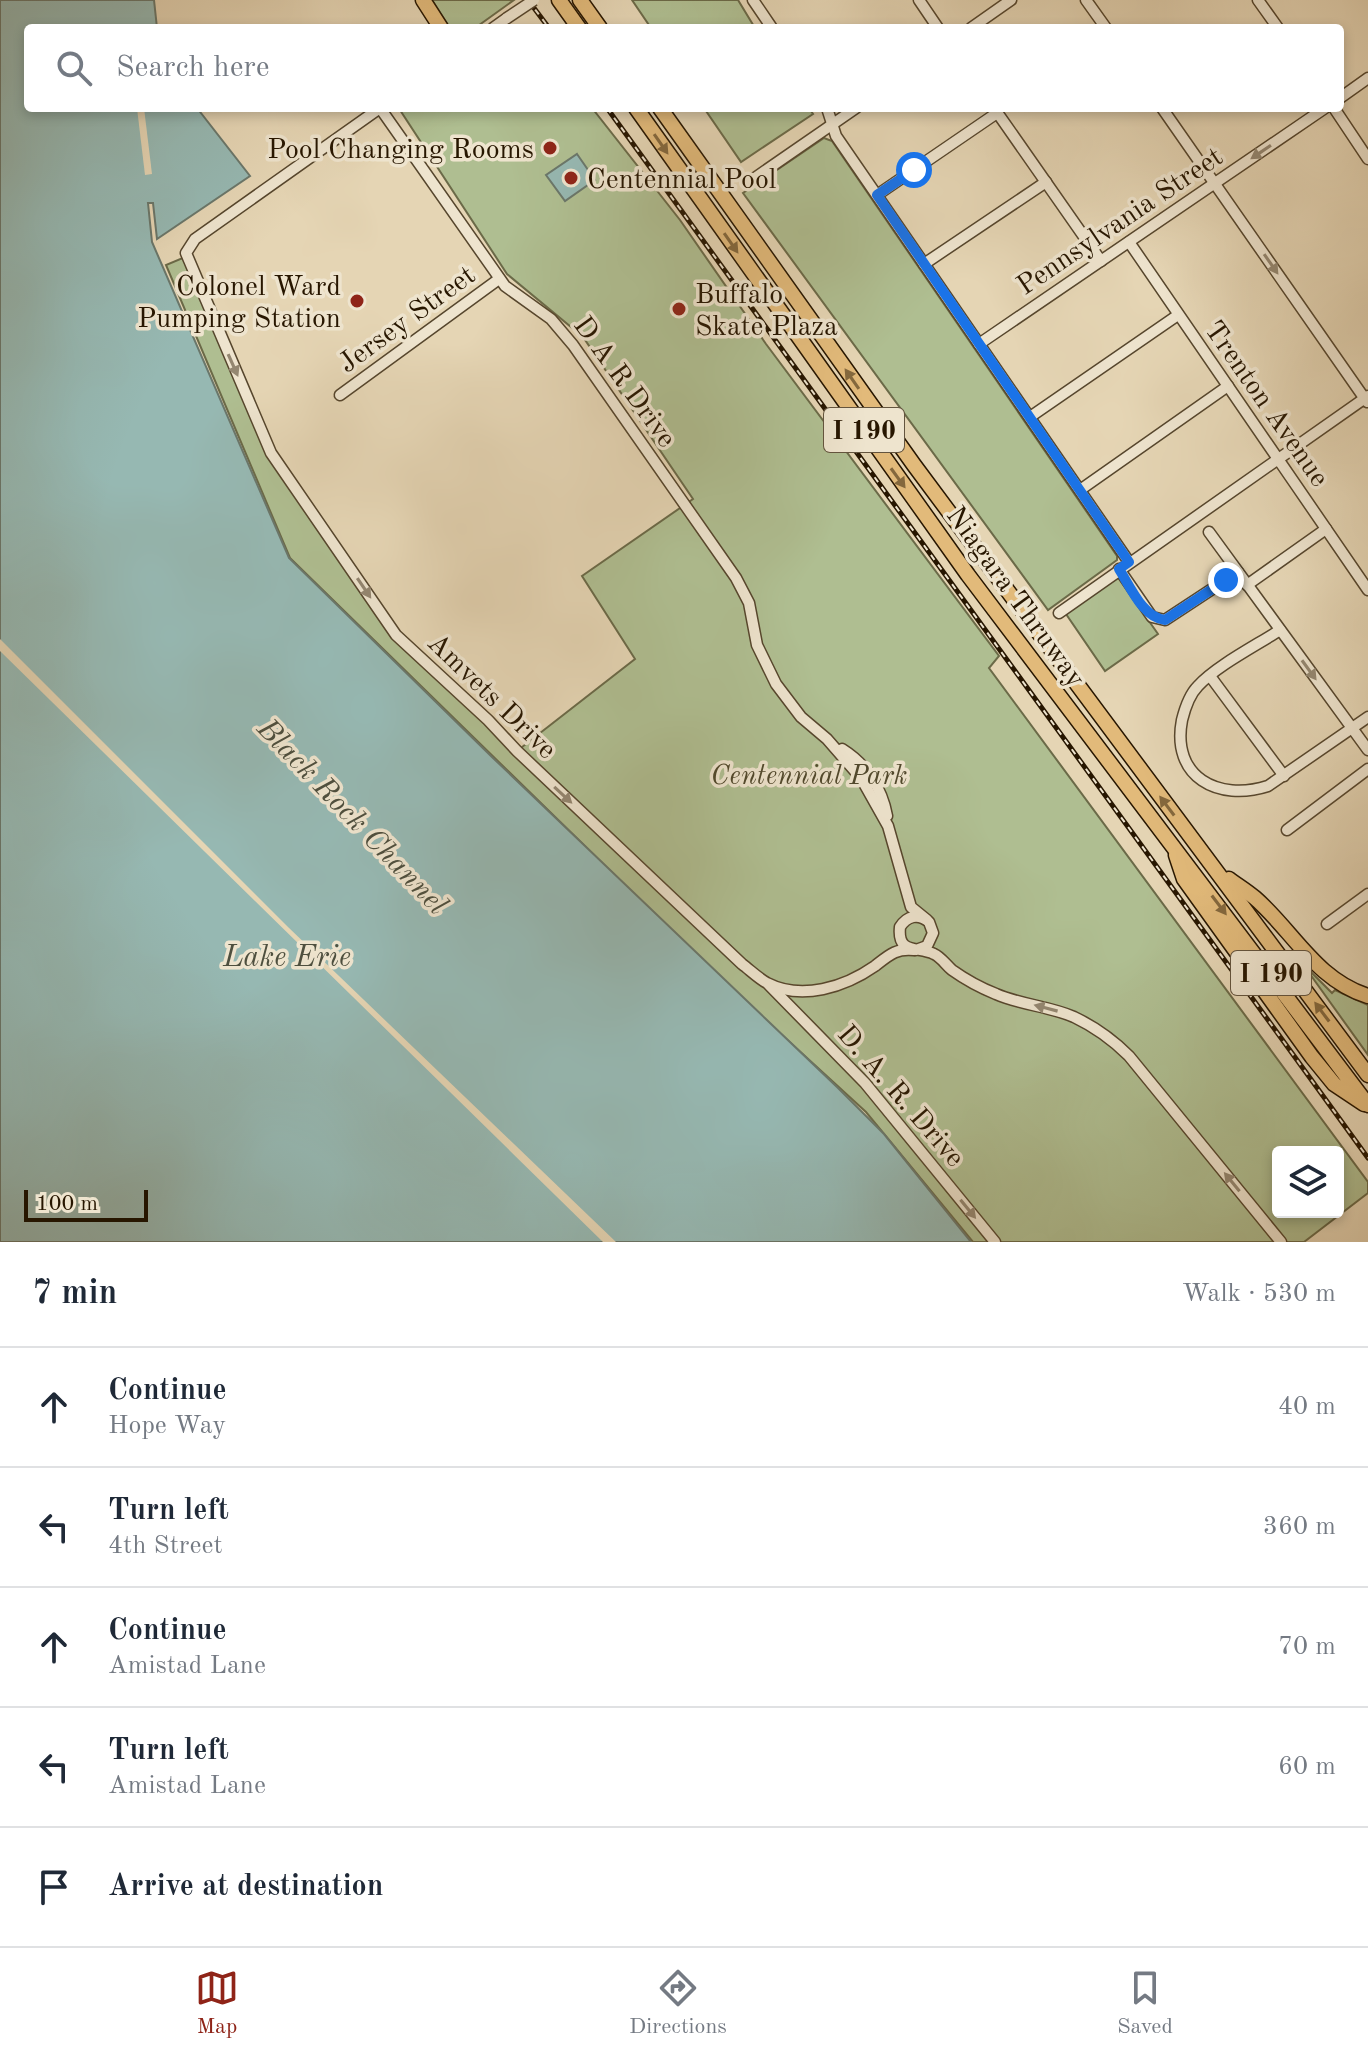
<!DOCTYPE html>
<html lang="en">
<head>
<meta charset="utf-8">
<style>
  body { margin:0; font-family:"Old Standard TT",serif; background:#f6f6f7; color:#1f2937 }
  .controls { position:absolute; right:24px; bottom:24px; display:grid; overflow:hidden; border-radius:8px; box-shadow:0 4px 12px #0003 }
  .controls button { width:72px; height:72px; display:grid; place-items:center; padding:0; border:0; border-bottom:2px solid #e0e1e3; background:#fff; color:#1f2937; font:40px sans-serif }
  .scale { position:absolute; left:24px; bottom:20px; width:124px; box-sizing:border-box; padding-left:8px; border:4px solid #271600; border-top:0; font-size:22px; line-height:28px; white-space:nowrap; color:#271600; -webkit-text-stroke:6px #eee4ce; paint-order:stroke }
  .stop { position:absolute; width:24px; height:24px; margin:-18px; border:6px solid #1a73e8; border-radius:50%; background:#fff }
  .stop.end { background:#1a73e8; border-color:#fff; box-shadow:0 2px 8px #0008 }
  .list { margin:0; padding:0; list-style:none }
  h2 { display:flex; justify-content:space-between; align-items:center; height:104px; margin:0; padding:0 32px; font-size:34px }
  h2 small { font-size:26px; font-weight:400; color:#747a83 }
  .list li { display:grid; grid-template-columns:52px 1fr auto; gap:24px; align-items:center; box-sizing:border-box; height:120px; padding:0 32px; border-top:2px solid #e0e1e3 }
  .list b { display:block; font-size:30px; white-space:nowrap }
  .list p { margin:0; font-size:26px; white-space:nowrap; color:#747a83 }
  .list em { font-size:26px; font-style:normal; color:#747a83 }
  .icon { flex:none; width:44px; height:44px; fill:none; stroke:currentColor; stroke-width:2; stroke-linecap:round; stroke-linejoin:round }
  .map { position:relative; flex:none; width:1368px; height:1242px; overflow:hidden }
  .search { position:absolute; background:#fff; box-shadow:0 4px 12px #0003; left:24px; right:24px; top:24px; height:88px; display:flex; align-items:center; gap:20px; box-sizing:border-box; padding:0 28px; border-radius:8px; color:#747a83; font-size:30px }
  .sheet { height:704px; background:#fff }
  nav { display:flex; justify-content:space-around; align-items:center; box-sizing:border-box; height:112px; border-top:2px solid #e0e1e3; background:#fff; font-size:22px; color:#747a83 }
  nav a { display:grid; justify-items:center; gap:4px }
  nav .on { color:#8f2418 }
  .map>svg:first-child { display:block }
  .green { fill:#afbe91; stroke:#6b6a48; stroke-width:2; fill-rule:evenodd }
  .water { fill:#96b8b2; stroke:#6a776b; stroke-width:2 }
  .pier { fill:#e5d5b4 }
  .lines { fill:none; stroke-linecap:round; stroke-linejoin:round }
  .minor-casing { stroke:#56462d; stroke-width:13 }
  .highway-casing { stroke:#271600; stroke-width:17 }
  .minor { stroke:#eee4ce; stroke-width:10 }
  .highway { stroke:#e2ba7a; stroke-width:14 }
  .rail-casing { stroke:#271600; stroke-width:5 }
  .rail { stroke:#eee4ce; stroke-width:2; stroke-dasharray:6; stroke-linecap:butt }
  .minor-bridge-casing { stroke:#56462d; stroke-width:13; stroke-linecap:butt }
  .minor-bridge { stroke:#eee4ce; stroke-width:10 }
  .oneway { fill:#84683d }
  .oneway2 { fill:#948771 }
  .route { stroke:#1a73e8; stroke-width:10 }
  .poi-dot { fill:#8f2418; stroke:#eee4ce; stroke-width:3 }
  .labels { text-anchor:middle; stroke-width:7; stroke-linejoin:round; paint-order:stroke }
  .shield { fill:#eee4ce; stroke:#63543e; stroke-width:2 }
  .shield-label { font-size:26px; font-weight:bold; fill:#271600 }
  .poi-label { font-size:28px; fill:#271600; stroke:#eee4ce; text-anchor:end }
  .street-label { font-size:28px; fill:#271600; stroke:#eee4ce }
  .park-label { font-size:28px; font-style:italic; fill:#50482c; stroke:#eee4ce }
  .water-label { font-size:30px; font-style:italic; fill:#4e4f3e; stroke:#eee4ce }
</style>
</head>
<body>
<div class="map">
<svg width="1368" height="1242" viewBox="0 0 1368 1242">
  <rect width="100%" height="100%" fill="#e5d5b4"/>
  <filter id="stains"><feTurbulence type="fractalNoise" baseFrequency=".0025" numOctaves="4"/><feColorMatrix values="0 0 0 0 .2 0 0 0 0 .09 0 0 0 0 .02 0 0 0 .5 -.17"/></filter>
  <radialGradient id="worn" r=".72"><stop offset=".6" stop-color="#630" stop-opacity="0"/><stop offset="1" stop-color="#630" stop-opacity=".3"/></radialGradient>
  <g class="green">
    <polygon points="432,0 514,0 475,28 450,28"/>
    <polygon points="632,0 738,0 755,28 651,28"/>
    <path d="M 403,108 L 592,108 L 680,220 L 766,344 L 999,656 L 989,668 L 1368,1182 L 1368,1193 L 1304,1242 L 973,1242 L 866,1112 L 724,982 L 290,558 L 166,265 L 185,257 L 271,453 L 396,635 L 517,751 L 635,659 L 582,576 L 693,499 L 583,337 L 507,274 L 400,110 ZM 1278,1152 L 1338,1152 L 1338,1212 L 1278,1212 Z"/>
    <polygon points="704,108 809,108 813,114 741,162"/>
    <polygon points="824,138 832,141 1117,556 1117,560 1048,610 743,193"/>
    <polygon points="1118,577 1158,634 1105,671 1066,614"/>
    <polygon points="1302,963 1332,993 1335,990 1368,1005 1368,1055"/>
  </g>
  <g class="water">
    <polygon points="0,0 154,0 157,28 28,28 28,108 197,108 250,176 157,239 153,203 148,203 152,242 289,558 492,757 837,1087 884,1134 971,1242 0,1242"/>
    <polygon points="577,154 595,180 565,201 546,175"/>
  </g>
  <g class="pier">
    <polygon points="137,108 144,108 152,174 145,175"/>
    <polygon points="0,639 288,927 616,1242 603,1242 0,651"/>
  </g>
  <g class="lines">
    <g class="minor-casing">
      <g id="minor">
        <polyline points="753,0 772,28"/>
        <polyline points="919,0 938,28"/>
        <polyline points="1086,0 1106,28"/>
        <polyline points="1258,0 1278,28"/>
        <polyline points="493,28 507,18"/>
        <polyline points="971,28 1011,0"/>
        <polyline points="1340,98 1368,78"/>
        <path d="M 380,108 L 195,239 L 186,253 L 271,453 L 396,635 L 488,720 L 517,751 L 742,964 C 750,970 758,978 767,983 C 802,1001 845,987 875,966 C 889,955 896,948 914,950"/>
        <polyline points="380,108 505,286 551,319 573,345 736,578 749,603 757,645 776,684 801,717 827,739 861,778 888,826 911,907 927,920"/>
        <polyline points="827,108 836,136 1129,562"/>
        <polyline points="994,108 1101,261"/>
        <polyline points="1162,108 1367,402"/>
        <polyline points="1334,108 1368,159"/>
        <polyline points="749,182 856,108"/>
        <polyline points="877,195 997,113"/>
        <polyline points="1129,242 1368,590"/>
        <polyline points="924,264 1046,182"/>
        <polyline points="979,344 1325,108"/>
        <polyline points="340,395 499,279"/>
        <polyline points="1030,417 1178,315"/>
        <polyline points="1080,490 1228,386"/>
        <polyline points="1209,532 1368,750"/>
        <polyline points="1119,569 1152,617 1165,620 1238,572"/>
        <polyline points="1247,585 1326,529"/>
        <polyline points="1059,613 1368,396"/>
        <path d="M 1280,630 C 1257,645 1216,666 1198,686 C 1189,695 1185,708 1182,720 C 1171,777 1218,802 1268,786 L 1368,717"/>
        <polyline points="1210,676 1284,776"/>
        <path d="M 842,749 C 866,764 882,788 887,816"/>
        <polyline points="1287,830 1368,769"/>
        <polyline points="1327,924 1368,894"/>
        <path d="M 916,950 L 927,946 L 933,933 L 929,922 C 918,913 907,916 900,927 C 897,955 918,946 934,954 C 941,957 946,965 952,970 C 966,980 981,988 996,994 C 1021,1005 1049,1006 1074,1017 C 1095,1027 1113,1040 1129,1056 L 1281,1242"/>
        <polyline points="769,985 865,1083 995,1242"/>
      </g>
    </g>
    <g class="highway-casing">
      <g id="highway">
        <polyline points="423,0 441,28"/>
        <polyline points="559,0 579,28"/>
        <polyline points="580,0 600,28"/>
        <polyline points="636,108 968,575 1368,1105"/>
        <polyline points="660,108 914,465 1368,1075"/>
        <polyline points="1176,855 1184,879 1312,1057 1334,1084 1364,1104"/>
        <path d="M 1229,879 C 1237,885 1247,891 1255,898 C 1293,931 1316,980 1368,996"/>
      </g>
    </g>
    <use href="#minor" class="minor"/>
    <use href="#highway" class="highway"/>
    <g class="rail-casing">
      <g id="rail">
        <polyline points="528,0 549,28"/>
        <polyline points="607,108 1368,1158"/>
      </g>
    </g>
    <use href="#rail" class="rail"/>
    <g class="minor-bridge-casing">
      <polyline id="minor-bridge" points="507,18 534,0"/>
    </g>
    <use href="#minor-bridge" class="minor-bridge"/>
  </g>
  <defs><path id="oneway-solid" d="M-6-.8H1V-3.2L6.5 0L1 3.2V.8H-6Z" transform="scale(2)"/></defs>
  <g class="oneway">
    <use href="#oneway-solid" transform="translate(661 144) rotate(55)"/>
    <use href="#oneway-solid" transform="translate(731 243) rotate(55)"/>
    <use href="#oneway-solid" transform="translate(852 379) rotate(-125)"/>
    <use href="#oneway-solid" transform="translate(898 478) rotate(54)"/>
    <use href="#oneway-solid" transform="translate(1167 806) rotate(-127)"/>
    <use href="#oneway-solid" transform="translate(1219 905) rotate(53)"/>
    <use href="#oneway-solid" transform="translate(1322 1012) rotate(-127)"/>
  </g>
  <g class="oneway2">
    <use href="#oneway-solid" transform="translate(1261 152) rotate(146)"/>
    <use href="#oneway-solid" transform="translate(1271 264) rotate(55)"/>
    <use href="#oneway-solid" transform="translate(233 365) rotate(66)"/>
    <use href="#oneway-solid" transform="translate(364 588) rotate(56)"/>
    <use href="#oneway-solid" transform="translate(1309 670) rotate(54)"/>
    <use href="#oneway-solid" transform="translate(563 795) rotate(43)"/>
    <use href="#oneway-solid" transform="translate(1046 1008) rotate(-165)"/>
    <use href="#oneway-solid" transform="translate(1232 1182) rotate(-129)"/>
    <use href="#oneway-solid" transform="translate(968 1209) rotate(51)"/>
  </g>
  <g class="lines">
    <path class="route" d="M 914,170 L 877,195 L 1129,562 L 1119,569 C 1130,586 1143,618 1165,620 L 1226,580"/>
  </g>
  <g class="poi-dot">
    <circle cx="550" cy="148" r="8"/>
    <circle cx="571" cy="178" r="8"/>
    <circle cx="357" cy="301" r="8"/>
    <circle cx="679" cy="309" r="8"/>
  </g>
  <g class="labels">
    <g class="shield">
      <rect x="824" y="408" width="80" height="44" rx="6"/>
      <rect x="1231" y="951" width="80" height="44" rx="6"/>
    </g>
    <g class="shield-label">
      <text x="864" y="439">I 190</text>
      <text x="1271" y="982">I 190</text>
    </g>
    <g class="poi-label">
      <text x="534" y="158">Pool Changing Rooms</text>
      <text x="587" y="188" text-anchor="start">Centennial Pool</text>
      <text x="341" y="295">Colonel Ward<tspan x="341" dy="32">Pumping Station</tspan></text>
      <text x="695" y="303" text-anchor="start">Buffalo<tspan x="695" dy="32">Skate Plaza</tspan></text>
    </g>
    <g class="street-label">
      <text transform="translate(1119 220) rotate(-34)" y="10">Pennsylvania Street</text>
      <text transform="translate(406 318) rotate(-36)" y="10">Jersey Street</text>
      <text transform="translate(626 381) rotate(54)" y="10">D A R Drive</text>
      <text transform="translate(1268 403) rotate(55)" y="10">Trenton Avenue</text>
      <text transform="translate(1017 596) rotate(54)" y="10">Niagara Thruway</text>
      <text transform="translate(493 695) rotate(44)" y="10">Amvets Drive</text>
      <text transform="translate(902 1095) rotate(49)" y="10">D. A. R. Drive</text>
    </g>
    <g class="park-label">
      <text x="809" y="784">Centennial Park</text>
    </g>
    <g class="water-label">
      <text transform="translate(353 816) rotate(46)" y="10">Black Rock Channel</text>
      <text x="287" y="966">Lake Erie</text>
    </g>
  </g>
  <rect width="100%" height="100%" filter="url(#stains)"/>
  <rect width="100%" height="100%" fill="url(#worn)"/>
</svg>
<div class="controls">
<button><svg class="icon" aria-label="layers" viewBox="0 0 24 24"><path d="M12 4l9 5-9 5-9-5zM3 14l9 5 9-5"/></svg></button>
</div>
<div class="scale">100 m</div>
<div class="stop" style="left:914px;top:170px"></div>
<div class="stop end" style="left:1226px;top:580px"></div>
<div class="search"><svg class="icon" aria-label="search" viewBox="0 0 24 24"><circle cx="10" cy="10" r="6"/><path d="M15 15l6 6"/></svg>Search here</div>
</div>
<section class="sheet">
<h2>7 min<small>Walk · 530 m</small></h2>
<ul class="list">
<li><svg class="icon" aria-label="ahead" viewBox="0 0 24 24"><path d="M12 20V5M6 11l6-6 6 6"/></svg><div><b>Continue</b><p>Hope Way</p></div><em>40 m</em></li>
<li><svg class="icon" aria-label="left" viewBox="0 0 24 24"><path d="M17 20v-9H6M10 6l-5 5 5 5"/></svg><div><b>Turn left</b><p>4th Street</p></div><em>360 m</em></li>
<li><svg class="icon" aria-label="ahead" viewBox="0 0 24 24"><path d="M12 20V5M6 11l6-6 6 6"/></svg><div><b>Continue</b><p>Amistad Lane</p></div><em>70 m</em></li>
<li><svg class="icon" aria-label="left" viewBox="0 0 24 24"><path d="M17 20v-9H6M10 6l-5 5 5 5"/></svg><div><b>Turn left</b><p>Amistad Lane</p></div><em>60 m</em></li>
<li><svg class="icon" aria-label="arrive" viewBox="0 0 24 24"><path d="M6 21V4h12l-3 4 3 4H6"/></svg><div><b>Arrive at destination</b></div></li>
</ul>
</section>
<nav>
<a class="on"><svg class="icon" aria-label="map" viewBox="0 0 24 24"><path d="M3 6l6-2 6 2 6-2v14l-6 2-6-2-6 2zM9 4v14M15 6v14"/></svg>Map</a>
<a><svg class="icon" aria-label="directions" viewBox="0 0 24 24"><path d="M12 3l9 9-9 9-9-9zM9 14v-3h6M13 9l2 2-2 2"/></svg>Directions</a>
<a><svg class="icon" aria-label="saved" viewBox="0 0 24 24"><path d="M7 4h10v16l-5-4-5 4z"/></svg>Saved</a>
</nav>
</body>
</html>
